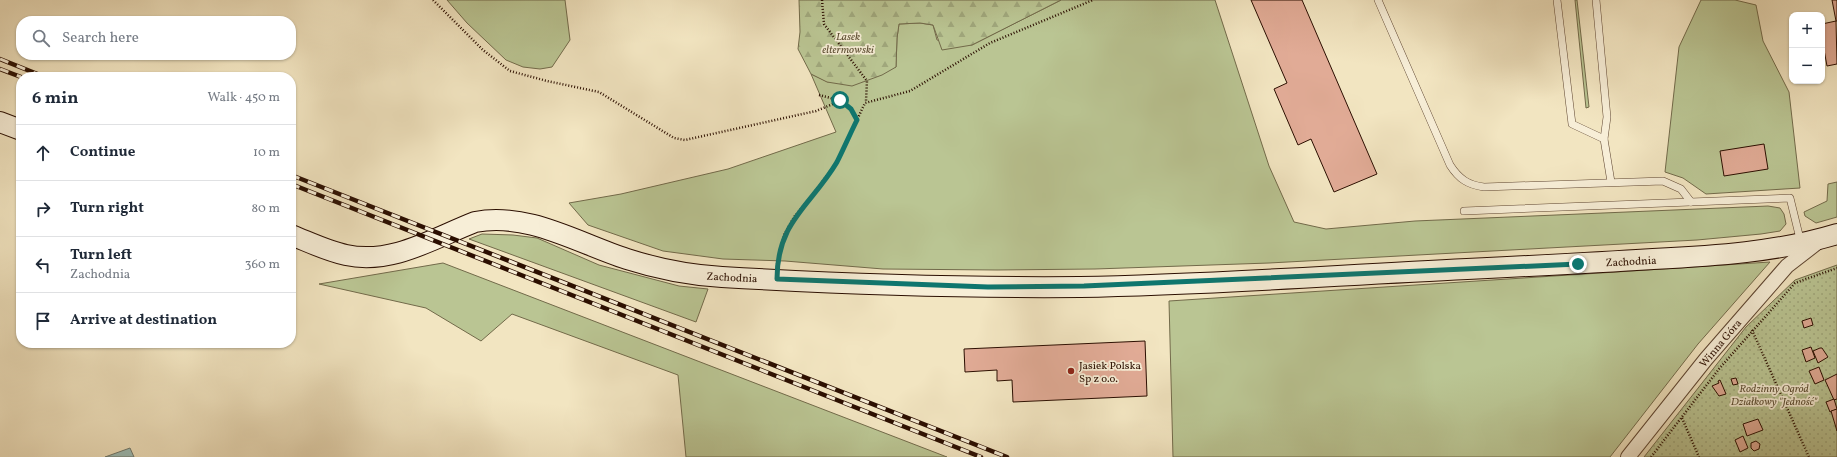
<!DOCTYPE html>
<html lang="en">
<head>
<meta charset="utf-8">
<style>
  body { margin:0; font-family:Vollkorn,serif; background:#f2f2f3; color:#1f2937 }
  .controls { position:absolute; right:12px; top:12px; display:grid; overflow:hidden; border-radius:8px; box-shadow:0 1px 3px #0004 }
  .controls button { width:36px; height:36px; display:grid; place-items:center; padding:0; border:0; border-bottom:1px solid #e0e1e3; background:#fff; color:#1f2937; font:20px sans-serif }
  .stop { position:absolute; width:12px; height:12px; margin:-9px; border:3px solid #0f766e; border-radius:50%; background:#fff }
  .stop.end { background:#0f766e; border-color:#fff; box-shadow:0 1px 4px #0008 }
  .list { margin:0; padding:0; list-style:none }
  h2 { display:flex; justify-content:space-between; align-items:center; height:52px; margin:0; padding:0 16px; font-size:17px }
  h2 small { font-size:13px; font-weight:400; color:#747a83 }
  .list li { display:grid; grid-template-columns:26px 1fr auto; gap:12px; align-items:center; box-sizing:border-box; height:56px; padding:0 16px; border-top:1px solid #e0e1e3 }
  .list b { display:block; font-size:15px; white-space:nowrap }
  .list p { margin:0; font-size:13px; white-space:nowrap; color:#747a83 }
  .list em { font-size:13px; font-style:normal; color:#747a83 }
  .icon { flex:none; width:22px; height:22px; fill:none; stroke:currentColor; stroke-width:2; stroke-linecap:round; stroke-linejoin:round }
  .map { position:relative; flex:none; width:1837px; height:457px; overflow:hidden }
  .search { position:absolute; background:#fff; box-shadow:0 1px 3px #0004; left:16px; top:16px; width:280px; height:44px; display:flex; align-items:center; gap:10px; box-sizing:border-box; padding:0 14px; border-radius:16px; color:#747a83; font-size:15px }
  .panel { position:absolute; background:#fff; box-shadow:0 1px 3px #0004; left:16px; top:72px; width:280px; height:276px; border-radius:16px }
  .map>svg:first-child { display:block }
  .grass { fill:#bac593; stroke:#726a4a }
  .forest { fill:url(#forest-firs); stroke:#726a4a }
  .garden { fill:url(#garden-dots); stroke:#726a4a }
  .water { fill:#9cbeb8; stroke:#6f786e }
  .building { fill:#e1ab96; stroke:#2b0e00 }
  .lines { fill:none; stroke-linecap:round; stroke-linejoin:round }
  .lane-casing { stroke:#5d4430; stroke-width:8 }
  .street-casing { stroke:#5d4430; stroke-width:16 }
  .secondary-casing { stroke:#2b0e00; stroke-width:22 }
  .path { stroke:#2b0e00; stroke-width:2.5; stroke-dasharray:1 2; stroke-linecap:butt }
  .lane { stroke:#f7eed7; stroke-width:7 }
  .street { stroke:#f7eed7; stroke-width:14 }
  .secondary { stroke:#f7eed7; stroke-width:20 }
  .rail-casing { stroke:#2b0e00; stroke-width:4.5 }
  .rail { stroke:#f7eed7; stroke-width:3; stroke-dasharray:9; stroke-linecap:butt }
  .route { stroke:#0f766e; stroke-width:5 }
  .poi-dot { fill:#8f2418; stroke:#f7eed7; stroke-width:1.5 }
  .labels { text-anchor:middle; stroke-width:3.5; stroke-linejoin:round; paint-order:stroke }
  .park-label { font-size:11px; font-style:italic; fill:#5d4e33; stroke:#f7eed7 }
  .street-label { font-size:11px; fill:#2b0e00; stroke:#f7eed7 }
  .poi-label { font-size:11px; fill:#2b0e00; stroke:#f7eed7; text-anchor:start }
</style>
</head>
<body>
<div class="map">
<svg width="1837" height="457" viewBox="0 0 1837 457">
  <defs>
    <pattern id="forest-firs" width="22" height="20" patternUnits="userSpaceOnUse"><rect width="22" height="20" fill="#bac593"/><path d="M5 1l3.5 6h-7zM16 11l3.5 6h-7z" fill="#a0a87d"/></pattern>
    <pattern id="garden-dots" width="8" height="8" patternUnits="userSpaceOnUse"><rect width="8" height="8" fill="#bac593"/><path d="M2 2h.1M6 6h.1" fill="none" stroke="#a0a87d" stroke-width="1.8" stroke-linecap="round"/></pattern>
  </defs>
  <rect width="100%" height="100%" fill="#f2e5c1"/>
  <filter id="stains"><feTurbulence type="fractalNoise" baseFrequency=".005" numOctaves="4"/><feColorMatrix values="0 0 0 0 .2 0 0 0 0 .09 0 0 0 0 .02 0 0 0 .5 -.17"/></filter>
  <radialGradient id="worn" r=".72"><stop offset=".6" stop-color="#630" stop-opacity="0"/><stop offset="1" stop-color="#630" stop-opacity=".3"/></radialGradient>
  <g class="grass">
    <polygon points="447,0 565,0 570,40 552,67 540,69 523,67 506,60 467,23"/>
    <polygon points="1061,0 1215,0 1269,166 1294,222 1326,229 1415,221 1768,206 1780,208 1784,214 1786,224 1780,231 1761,234 1697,240 1269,263 1095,269 997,270 883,269 785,261 723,259 663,251 588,225 569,203 621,194 728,169 836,132 811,74 828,82 896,67 897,38 899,24 920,23 933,25 937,40 972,45"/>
    <polygon points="1575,0 1577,0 1589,107 1586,108"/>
    <polygon points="1701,0 1735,0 1756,5 1763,41 1789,92 1800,188 1706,194 1683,178 1665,172 1679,47"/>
    <polygon points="1837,182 1837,217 1816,223 1805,216 1804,212 1827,201 1828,184"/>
    <polygon points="482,234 513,235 537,238 599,265 679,286 708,289 696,322 469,239"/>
    <polygon points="1770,262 1698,344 1610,457 1173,457 1169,301"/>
    <polygon points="443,263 947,457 686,457 678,375 512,314 481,341 426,308 319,284"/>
  </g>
  <polygon class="forest" points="799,0 1061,0 972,45 942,50 933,25 920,23 899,24 897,38 896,67 882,75 852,86 827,82 811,74 798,49 800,32"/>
  <polygon class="garden" points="1837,265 1837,457 1644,457 1746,327 1795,280"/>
  <polygon class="water" points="130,448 134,457 105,457"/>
  <g class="building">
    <polygon points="1251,0 1302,0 1377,174 1334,192 1311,139 1298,145 1274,89 1287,83"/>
    <polygon points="1832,0 1837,0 1837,21 1836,21"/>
    <polygon points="1836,21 1837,64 1827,66 1822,39 1822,24"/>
    <polygon points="1764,144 1768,169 1724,176 1720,151"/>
    <polygon points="1811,318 1813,325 1804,328 1802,321"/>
    <polygon points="1145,341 1147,396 1013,402 1012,380 997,381 997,370 965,372 964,349"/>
    <polygon points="1811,347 1815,358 1806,362 1802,350"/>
    <polygon points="1820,348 1822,348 1828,357 1818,363 1813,351"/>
    <polygon points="1819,367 1824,380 1815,384 1809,371"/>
    <polygon points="1837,374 1837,399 1834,400 1825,380"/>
    <polygon points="1736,378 1738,384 1733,385 1731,379"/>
    <polygon points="1720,380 1726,394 1719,396 1712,386 1719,383 1718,381"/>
    <polygon points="1834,399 1837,409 1830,412 1826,402"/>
    <polygon points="1837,409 1837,431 1831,411"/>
    <polygon points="1758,419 1763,430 1747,436 1743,424"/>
    <polygon points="1743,436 1748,448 1740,452 1735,440"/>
    <polygon points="1756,441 1760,444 1759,449 1754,451 1751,448 1751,443"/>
  </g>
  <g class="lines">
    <g class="lane-casing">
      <g id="lane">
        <path d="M 1378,0 L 1450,165 C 1459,179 1468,185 1484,187 L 1663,181 L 1681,189 L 1691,202"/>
        <polyline points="1557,0 1572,124 1604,139 1611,182"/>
        <polyline points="1596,0 1607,117 1604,139"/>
        <polyline points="1464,211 1790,198 1801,243"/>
      </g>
    </g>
    <g class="street-casing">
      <polyline id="street" points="1628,457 1706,359 1787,266 1818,242"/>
    </g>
    <g class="secondary-casing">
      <g id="secondary">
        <polyline points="0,122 21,130"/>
        <path d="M 291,235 C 309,242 327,251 346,255 C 392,265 434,238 475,222 C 529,212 577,243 627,259 C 658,269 689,275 722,277 C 841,284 961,288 1080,287 C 1209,285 1338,275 1467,269 C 1529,266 1591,263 1653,259 C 1714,256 1778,252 1837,234"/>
      </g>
    </g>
    <g class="path">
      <polyline points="433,0 483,50 510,71 547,81 599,92 674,138 685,140 816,111 840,101"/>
      <polyline points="822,0 824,24 867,81 866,101"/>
      <path d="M 819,95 C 838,100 847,101 857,120"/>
      <polyline points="777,264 784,235 794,217 811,197 837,162 865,103 910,91 990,43 1093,0"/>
      <polyline points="1752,330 1809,457"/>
      <polyline points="1682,418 1699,457"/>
      <polyline points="1651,457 1719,369 1795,283 1837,268"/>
    </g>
    <use href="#lane" class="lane"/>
    <use href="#street" class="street"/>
    <use href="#secondary" class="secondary"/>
    <g class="rail-casing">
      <g id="rail">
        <polyline points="0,59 45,77"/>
        <polyline points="0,69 21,77"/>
        <polyline points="291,175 1007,457"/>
        <polyline points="291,184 981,457"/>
      </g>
    </g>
    <use href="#rail" class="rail"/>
  </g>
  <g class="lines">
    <path class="route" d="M 840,100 L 851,109 L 857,120 C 850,134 844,148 837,162 C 811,206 777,221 777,279 L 988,287 L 1084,286 L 1578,264"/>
  </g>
  <circle class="poi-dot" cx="1071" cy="371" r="4"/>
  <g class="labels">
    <g class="park-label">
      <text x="848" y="40">Lasek<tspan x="848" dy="13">eltermowski</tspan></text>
      <text x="1774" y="392">Rodzinny Ogród<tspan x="1774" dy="13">Działkowy "Jedność"</tspan></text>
    </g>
    <g class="street-label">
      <text transform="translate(1631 261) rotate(-3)" y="4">Zachodnia</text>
      <text transform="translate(732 277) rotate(3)" y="4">Zachodnia</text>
      <text transform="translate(1720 343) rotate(-50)" y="4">Winna Góra</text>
    </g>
    <g class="poi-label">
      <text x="1079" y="369">Jasiek Polska<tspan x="1079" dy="13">Sp z o.o.</tspan></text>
    </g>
  </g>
  <rect width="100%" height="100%" filter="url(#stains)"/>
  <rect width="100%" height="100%" fill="url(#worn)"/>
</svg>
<div class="controls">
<button>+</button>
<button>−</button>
</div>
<div class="stop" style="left:840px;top:100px"></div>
<div class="stop end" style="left:1578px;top:264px"></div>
<div class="search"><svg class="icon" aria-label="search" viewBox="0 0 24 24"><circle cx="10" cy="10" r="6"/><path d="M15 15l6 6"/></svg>Search here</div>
<section class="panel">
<h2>6 min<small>Walk · 450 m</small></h2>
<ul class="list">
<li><svg class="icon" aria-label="ahead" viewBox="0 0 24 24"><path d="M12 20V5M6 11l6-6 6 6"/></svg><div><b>Continue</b></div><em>10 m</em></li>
<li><svg class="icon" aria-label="right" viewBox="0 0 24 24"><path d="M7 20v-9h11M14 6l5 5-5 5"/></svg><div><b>Turn right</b></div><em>80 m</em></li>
<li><svg class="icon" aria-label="left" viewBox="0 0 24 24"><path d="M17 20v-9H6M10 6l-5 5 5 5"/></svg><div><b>Turn left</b><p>Zachodnia</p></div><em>360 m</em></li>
<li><svg class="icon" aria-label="arrive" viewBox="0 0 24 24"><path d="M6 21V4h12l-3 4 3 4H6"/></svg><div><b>Arrive at destination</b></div></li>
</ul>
</section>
</div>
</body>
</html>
